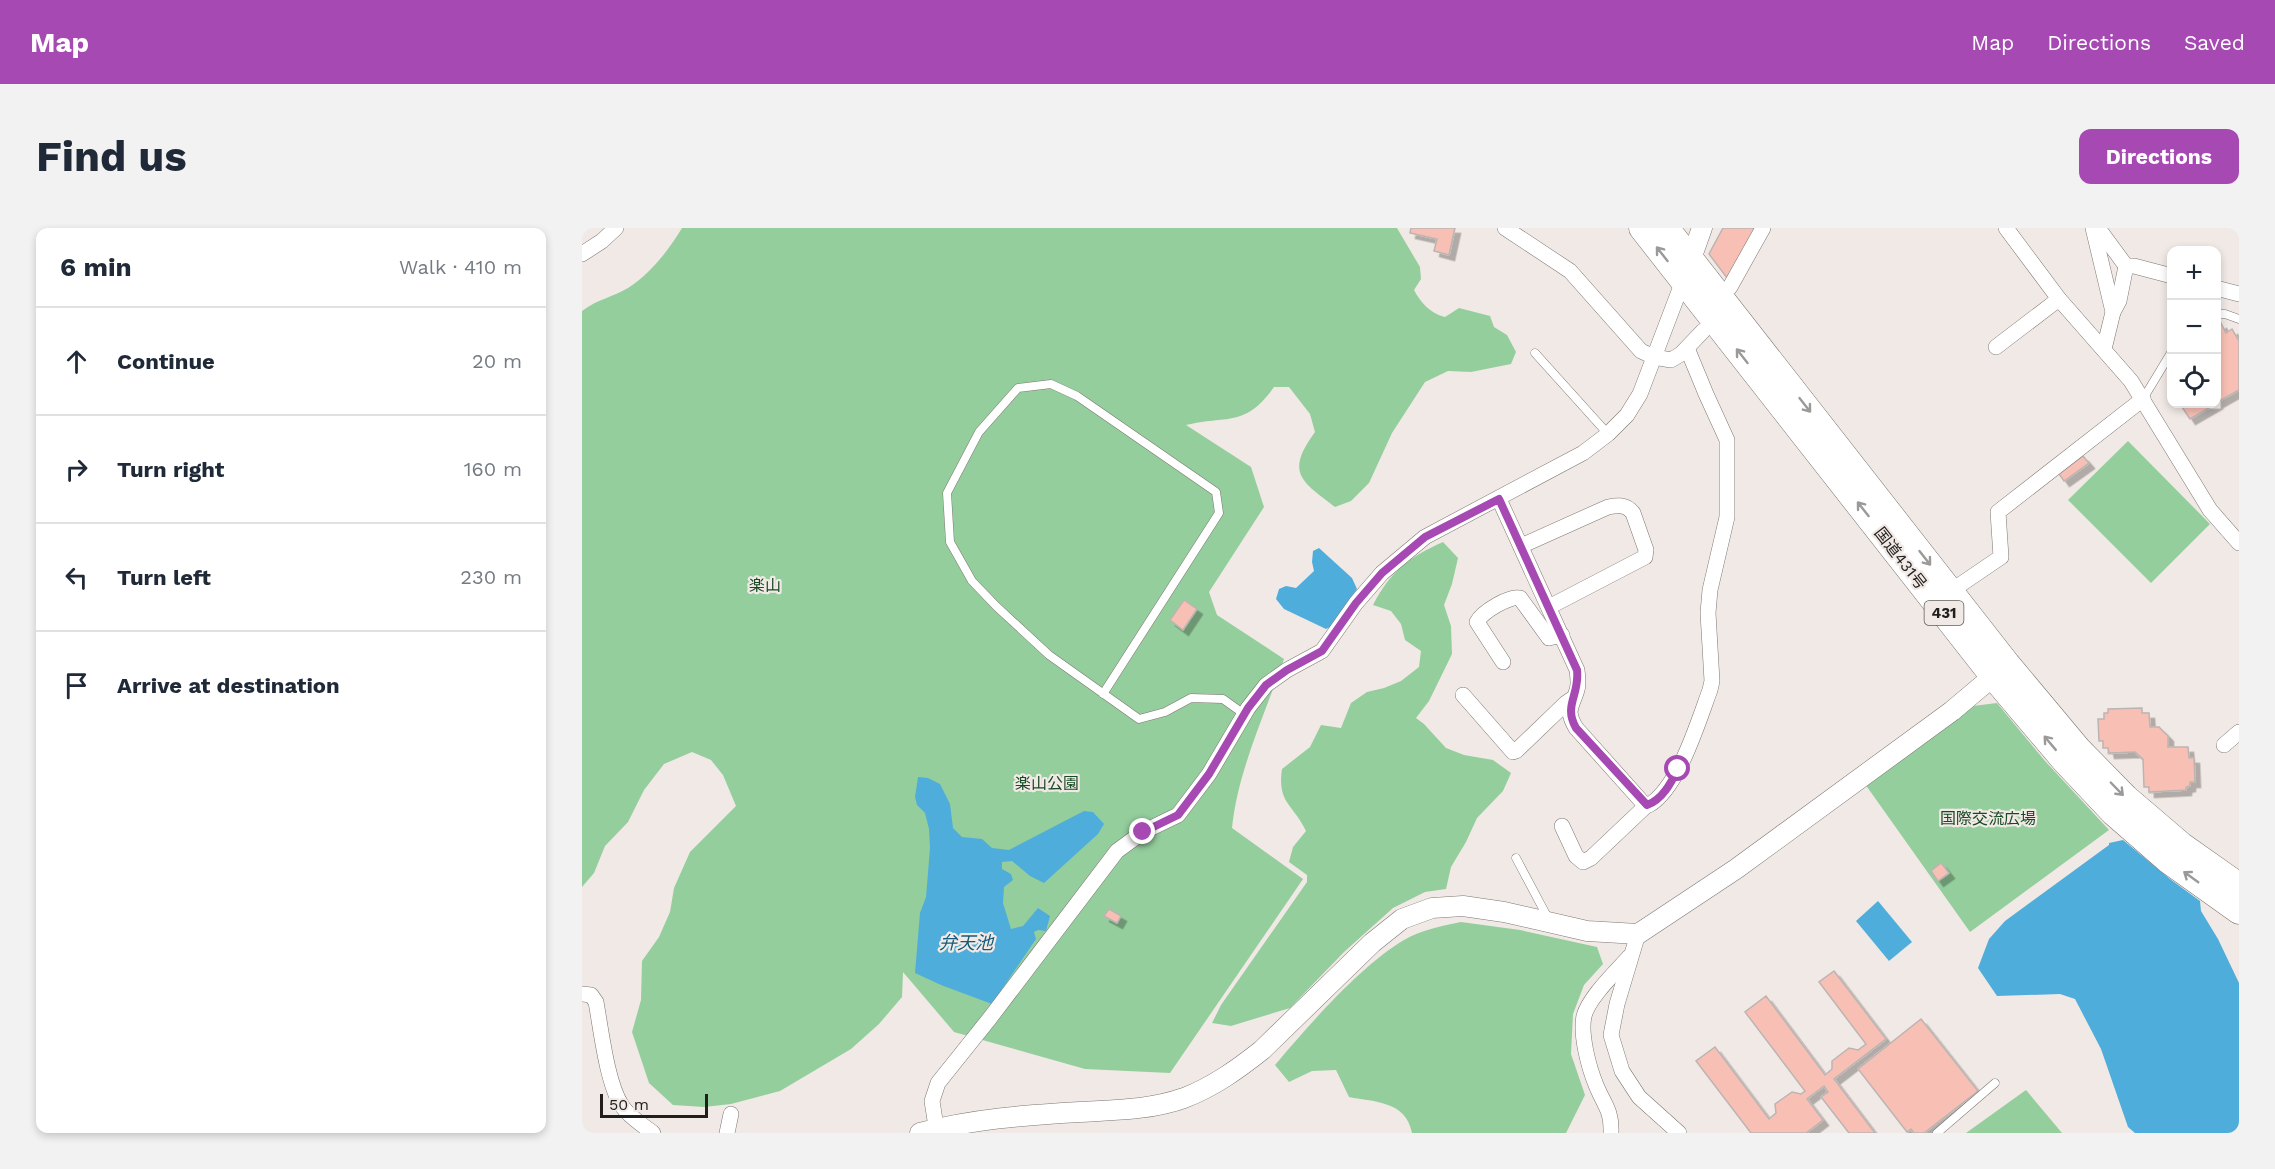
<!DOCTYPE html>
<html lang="en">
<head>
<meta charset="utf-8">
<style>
  body { margin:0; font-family:"Work Sans","Noto Sans JP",sans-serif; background:#f2f2f3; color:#1f2937 }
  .controls { position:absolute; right:18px; top:18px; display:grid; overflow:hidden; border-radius:12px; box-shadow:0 3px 9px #0003 }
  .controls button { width:54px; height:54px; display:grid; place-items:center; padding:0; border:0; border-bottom:2px solid #e0e1e3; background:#fff; color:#1f2937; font:30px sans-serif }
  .scale { position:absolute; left:18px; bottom:15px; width:108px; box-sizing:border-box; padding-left:6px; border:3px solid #211e1c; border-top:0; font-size:16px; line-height:21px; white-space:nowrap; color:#211e1c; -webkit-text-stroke:4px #f1e9e5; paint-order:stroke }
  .stop { position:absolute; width:18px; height:18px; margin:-14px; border:4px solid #a649b3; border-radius:50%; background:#fff }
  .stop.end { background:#a649b3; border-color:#fff; box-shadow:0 2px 6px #0008 }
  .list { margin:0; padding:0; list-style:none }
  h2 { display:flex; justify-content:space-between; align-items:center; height:78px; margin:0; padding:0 24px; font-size:26px }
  h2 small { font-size:20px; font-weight:400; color:#747a83 }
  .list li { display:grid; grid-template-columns:39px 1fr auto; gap:18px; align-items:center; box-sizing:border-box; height:108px; padding:0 24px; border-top:2px solid #e0e1e3 }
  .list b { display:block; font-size:22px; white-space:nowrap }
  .list em { font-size:20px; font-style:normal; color:#747a83 }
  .icon { flex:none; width:33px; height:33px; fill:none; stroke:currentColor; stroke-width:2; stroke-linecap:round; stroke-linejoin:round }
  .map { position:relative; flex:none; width:1657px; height:905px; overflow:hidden; border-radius:12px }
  header { display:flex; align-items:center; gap:36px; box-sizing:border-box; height:84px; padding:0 30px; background:#a649b3; color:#fff }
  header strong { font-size:28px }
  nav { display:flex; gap:33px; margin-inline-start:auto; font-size:21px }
  .intro { display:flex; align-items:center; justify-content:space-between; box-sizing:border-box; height:144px; padding:0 36px }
  h1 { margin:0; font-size:42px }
  .button { padding:15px 27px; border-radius:12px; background:#a649b3; color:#fff; font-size:21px; font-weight:700 }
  main { display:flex; gap:36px; padding:0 36px }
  aside { flex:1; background:#fff; border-radius:12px; box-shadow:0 3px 9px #0003 }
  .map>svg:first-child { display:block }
  .green { fill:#94ce9d }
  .water { fill:#4faddb }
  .building { fill:#f8c0b5; stroke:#bcb4b2; stroke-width:1.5; filter:url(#shadow) }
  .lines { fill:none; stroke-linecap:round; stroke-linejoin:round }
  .service-casing { stroke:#7d7773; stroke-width:9 }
  .minor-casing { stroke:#7d7773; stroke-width:16 }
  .tertiary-casing { stroke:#7d7773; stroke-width:21 }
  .trunk-casing { stroke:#7d7773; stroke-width:27 }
  .service { stroke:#fff; stroke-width:8 }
  .minor { stroke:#fff; stroke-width:15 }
  .tertiary { stroke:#fff; stroke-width:20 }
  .trunk { stroke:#fff; stroke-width:26 }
  .oneway { stroke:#9b9a99 }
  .route { stroke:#a649b3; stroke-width:8 }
  .labels { text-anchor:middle; stroke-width:4.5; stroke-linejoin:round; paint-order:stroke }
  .shield { fill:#f1e9e5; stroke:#5f5b58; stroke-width:1.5 }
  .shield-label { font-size:15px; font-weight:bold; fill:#211e1c }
  .street-label { font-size:16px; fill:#211e1c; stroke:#f1e9e5 }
  .park-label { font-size:16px; fill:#174a24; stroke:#f1e9e5 }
  .water-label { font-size:18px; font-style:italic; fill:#125b7b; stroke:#f1e9e5 }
</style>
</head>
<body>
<header>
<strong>Map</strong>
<nav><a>Map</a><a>Directions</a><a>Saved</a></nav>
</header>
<div class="intro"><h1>Find us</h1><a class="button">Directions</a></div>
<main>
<aside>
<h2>6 min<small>Walk · 410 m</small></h2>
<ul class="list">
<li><svg class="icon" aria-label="ahead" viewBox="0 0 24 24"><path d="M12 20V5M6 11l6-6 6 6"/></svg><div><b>Continue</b></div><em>20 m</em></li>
<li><svg class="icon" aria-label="right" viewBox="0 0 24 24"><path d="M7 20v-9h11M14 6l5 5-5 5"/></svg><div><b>Turn right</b></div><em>160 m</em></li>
<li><svg class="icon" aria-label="left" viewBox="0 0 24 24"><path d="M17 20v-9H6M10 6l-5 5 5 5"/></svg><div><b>Turn left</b></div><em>230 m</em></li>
<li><svg class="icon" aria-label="arrive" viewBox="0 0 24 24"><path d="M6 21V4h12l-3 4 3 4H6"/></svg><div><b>Arrive at destination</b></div></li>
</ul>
</aside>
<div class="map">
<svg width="1657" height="905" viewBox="0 0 1657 905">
  <defs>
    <filter id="shadow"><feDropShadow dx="5.5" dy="5.5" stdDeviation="0" flood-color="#0004"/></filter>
  </defs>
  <rect width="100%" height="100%" fill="#f1e9e5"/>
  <g class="green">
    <path d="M 100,0 L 815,0 L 838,39 L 839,51 L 832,62 C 838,74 849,86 863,89 L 877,80 L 908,88 L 912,99 L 925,107 L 934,124 L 929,136 L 889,144 L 866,143 L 843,154 L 810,205 L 787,255 L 769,273 L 753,279 C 719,253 703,245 733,204 L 728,186 L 707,159 L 692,159 C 663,200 646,187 604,197 L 669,239 L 682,279 L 627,364 L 635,387 L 702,431 C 683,486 656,542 650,600 L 721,651 L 588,845 L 503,841 L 372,804 L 321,744 L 320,769 L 297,796 L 269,821 L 198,863 L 149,876 L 122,879 L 91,877 L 67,855 L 50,804 L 59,772 L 60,733 L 77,709 L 88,684 L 92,660 L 108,624 L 154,578 L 141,547 L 129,532 L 110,524 L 82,536 L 62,562 L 46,594 L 23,618 L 12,645 L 0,659 L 0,83 C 16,71 31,69 46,60 C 69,45 86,23 100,0 Z"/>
    <polygon points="1546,213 1628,296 1569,355 1486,272"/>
    <path d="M 861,314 L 876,330 L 870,356 L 862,377 L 869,398 L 870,426 L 847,473 L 834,490 L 842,496 L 864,520 L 882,527 L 911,532 L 929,545 L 921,563 L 895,590 L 884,614 L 869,639 L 864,661 L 843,664 L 811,680 L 762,724 L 708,780 L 649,798 L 630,795 L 639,777 L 725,654 L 725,647 L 707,634 L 711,619 L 724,603 C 711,576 695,575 700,541 L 728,519 L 739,497 L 759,500 L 769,475 L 785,464 L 802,460 L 819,453 L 837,439 L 839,423 L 823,412 L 819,396 L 809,383 L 791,377 C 808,344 827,329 861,314 Z"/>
    <polygon points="1415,475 1463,533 1527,602 1388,704 1283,556 1391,478"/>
    <path d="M 879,694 L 938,702 L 1015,719 L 1021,736 L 1002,757 L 991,786 L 989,826 L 1003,867 L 984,905 L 830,905 C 824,873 793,874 767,869 L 754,842 L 730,843 L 707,854 L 693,837 C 727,797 778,738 822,712 C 839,702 860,698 879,694 Z"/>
    <polygon points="1444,862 1480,905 1384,905"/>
  </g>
  <g class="water">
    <polygon points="737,320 770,350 775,361 750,398 744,401 702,381 694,371 697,361 704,358 714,360 732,343 730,334 731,323"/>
    <polygon points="336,549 346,550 358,556 368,576 371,600 380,609 400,611 410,620 427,622 502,583 511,584 522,596 516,606 462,655 448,648 430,633 420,634 420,641 429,646 431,652 422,659 421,675 429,701 441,698 456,680 468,688 464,703 456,702 452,704 454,711 410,776 359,757 333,745 338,685 344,669 348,620 347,601 343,585 335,577 333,569"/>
    <polygon points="1541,612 1588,651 1618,673 1619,683 1636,711 1657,755 1657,905 1553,905 1546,899 1519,821 1493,771 1478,766 1415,768 1396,740 1407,711 1423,693 1527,617 1527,615"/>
    <polygon points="1296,673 1330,714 1307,733 1274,693"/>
  </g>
  <g class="building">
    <polygon points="829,0 873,0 867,27 852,23 855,11 828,5"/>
    <polygon points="1141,0 1173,0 1145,50 1127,26"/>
    <polygon points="1639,95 1644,105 1650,101 1657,113 1657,162 1634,175 1634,98"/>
    <polygon points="1598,176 1634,176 1608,191"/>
    <polygon points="1501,228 1507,235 1482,253 1477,246"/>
    <polygon points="602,372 615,381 601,402 588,392"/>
    <polygon points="1560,480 1560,485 1567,485 1568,499 1577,499 1586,508 1586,519 1606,519 1607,530 1612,530 1613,554 1608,554 1608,558 1604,559 1604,562 1567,564 1567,559 1562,559 1561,531 1553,524 1527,525 1526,520 1521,520 1521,513 1517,513 1516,491 1522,491 1522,485 1526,485 1526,481"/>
    <polygon points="1359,635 1367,645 1356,653 1349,643"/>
    <polygon points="527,681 539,688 535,695 522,688"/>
    <polygon points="1252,743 1304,811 1252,851 1293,905 1267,905 1239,869 1246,864 1242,858 1225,871 1241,892 1224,905 1169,905 1114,833 1133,819 1187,891 1194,885 1193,876 1210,864 1219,866 1223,863 1163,784 1184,768 1243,847 1250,841 1250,833 1267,820 1276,822 1284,816 1237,754"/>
    <polygon points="1339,791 1396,863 1342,905 1332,905 1329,901 1325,904 1276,841"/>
  </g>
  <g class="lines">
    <g class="service-casing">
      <g id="service">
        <polyline points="1634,86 1643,86 1657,91"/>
        <polyline points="953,125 1026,206"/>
        <polyline points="1561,171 1590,123"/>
        <polyline points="521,466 637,285 634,264 495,168 469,156 436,160 397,204 365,265 368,314 390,353 414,378 467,427 557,491 583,484 609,470 641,471 662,486"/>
        <polyline points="934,630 967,692"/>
        <polyline points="1355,905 1413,855"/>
      </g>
    </g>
    <g class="minor-casing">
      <g id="minor">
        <polyline points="923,0 988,43 1059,123 1072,129 1089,132 1099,126 1121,103"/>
        <polyline points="1424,0 1477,71 1549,153 1628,282 1657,315"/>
        <polyline points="1511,0 1531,84 1522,121"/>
        <polyline points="1516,0 1544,38 1552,38 1590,48"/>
        <polyline points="0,26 20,13 34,0"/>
        <polyline points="1148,59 1181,0"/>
        <polyline points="1634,60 1657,66"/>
        <polyline points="1531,84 1537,73 1544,38"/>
        <polyline points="1414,119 1477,71"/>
        <path d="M 917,271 L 995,442 C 996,449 997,456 995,462 C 990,479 983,482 994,500 L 1062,576 L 1067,577 C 1097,559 1116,494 1128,462 L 1130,453 L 1126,385 L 1128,362 L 1145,289 L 1145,212 L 1124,166 L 1105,120"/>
        <path d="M 939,318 L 1026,279 C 1036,277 1044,276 1051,285 L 1064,322 L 1063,329 L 967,379"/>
        <polyline points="1369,363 1419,329 1416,284 1561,171"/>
        <path d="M 921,434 L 895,394 C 900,384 928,367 938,370 L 967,410 L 980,407"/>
        <polyline points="881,467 931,524 934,523 984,475 990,471"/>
        <polyline points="1642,517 1657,504"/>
        <polyline points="980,598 994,628 1001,634 1009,630 1065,577"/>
        <polyline points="1056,706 1035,776 1029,807 1040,843 1057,869 1097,905"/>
        <path d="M 0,766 L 9,767 L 14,774 C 19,801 25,856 40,878 C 47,889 61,897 71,905"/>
        <polyline points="145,905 149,886"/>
        <polyline points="355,905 350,873 356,855 408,790 535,623 561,604 596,587 627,546 666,480 684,457 705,442 740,423 774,375 800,345 843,309 1001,225 1026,206 1045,187 1058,166 1101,53"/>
        <path d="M 1029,905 C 1030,882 1022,877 1014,857 C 1007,840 998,807 1002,788 C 1007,769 1034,744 1047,729"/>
      </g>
    </g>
    <g class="tertiary-casing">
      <g id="tertiary">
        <polyline points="1105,42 1120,0"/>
        <path d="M 338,905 C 390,891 444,887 498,884 C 533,882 568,882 602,870 C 631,859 656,841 680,822 L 790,715 L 820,691 L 850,680 L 881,678 L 922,684 L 1005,703 L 1056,706 L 1154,641 L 1370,483 L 1421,440"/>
      </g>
    </g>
    <g class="trunk-casing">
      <g id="trunk">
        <polyline points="1060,0 1411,448 1482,532 1532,585 1587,633 1657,683"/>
        <polyline points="1084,0 1425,436 1496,521 1544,570 1599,617 1657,658"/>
      </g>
    </g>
    <use href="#service" class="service"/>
    <use href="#minor" class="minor"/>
    <use href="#tertiary" class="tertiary"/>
    <use href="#trunk" class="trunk"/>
  </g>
  <defs><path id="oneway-shaft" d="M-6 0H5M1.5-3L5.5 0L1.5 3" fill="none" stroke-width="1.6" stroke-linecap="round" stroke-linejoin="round" transform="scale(1.5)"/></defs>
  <g class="oneway">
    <use href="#oneway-shaft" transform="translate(1080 26) rotate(-128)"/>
    <use href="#oneway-shaft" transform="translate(1160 128) rotate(-128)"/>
    <use href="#oneway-shaft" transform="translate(1223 177) rotate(52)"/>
    <use href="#oneway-shaft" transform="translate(1281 281) rotate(-128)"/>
    <use href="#oneway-shaft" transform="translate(1343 330) rotate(52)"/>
    <use href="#oneway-shaft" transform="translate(1468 515) rotate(-130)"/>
    <use href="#oneway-shaft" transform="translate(1535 561) rotate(46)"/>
    <use href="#oneway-shaft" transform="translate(1609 649) rotate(-144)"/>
  </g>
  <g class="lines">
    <path class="route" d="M 561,604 L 596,587 L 627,546 L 666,480 L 684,457 L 705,442 L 740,423 L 774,375 L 800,345 L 843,309 L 917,271 L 995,442 C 998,467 981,477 994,500 L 1065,577 C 1080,572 1089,555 1096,541"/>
  </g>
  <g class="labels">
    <rect class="shield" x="1342.5" y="373" width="39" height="24" rx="4.5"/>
    <g class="shield-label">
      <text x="1362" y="390">431</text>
    </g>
    <g class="street-label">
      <text transform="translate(1319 330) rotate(52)" y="6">国道431号</text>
    </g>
    <g class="park-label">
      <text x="183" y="363">楽山</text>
      <text x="465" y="561">楽山公園</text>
      <text x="1406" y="596">国際交流広場</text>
    </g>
    <g class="water-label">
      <text x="384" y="721">弁天池</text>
    </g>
  </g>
</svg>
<div class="controls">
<button>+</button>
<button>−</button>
<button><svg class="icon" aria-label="locate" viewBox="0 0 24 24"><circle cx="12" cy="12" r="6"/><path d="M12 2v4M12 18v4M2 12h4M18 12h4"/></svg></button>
</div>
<div class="scale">50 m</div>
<div class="stop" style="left:1096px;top:541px"></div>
<div class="stop end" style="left:561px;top:604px"></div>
</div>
</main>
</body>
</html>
